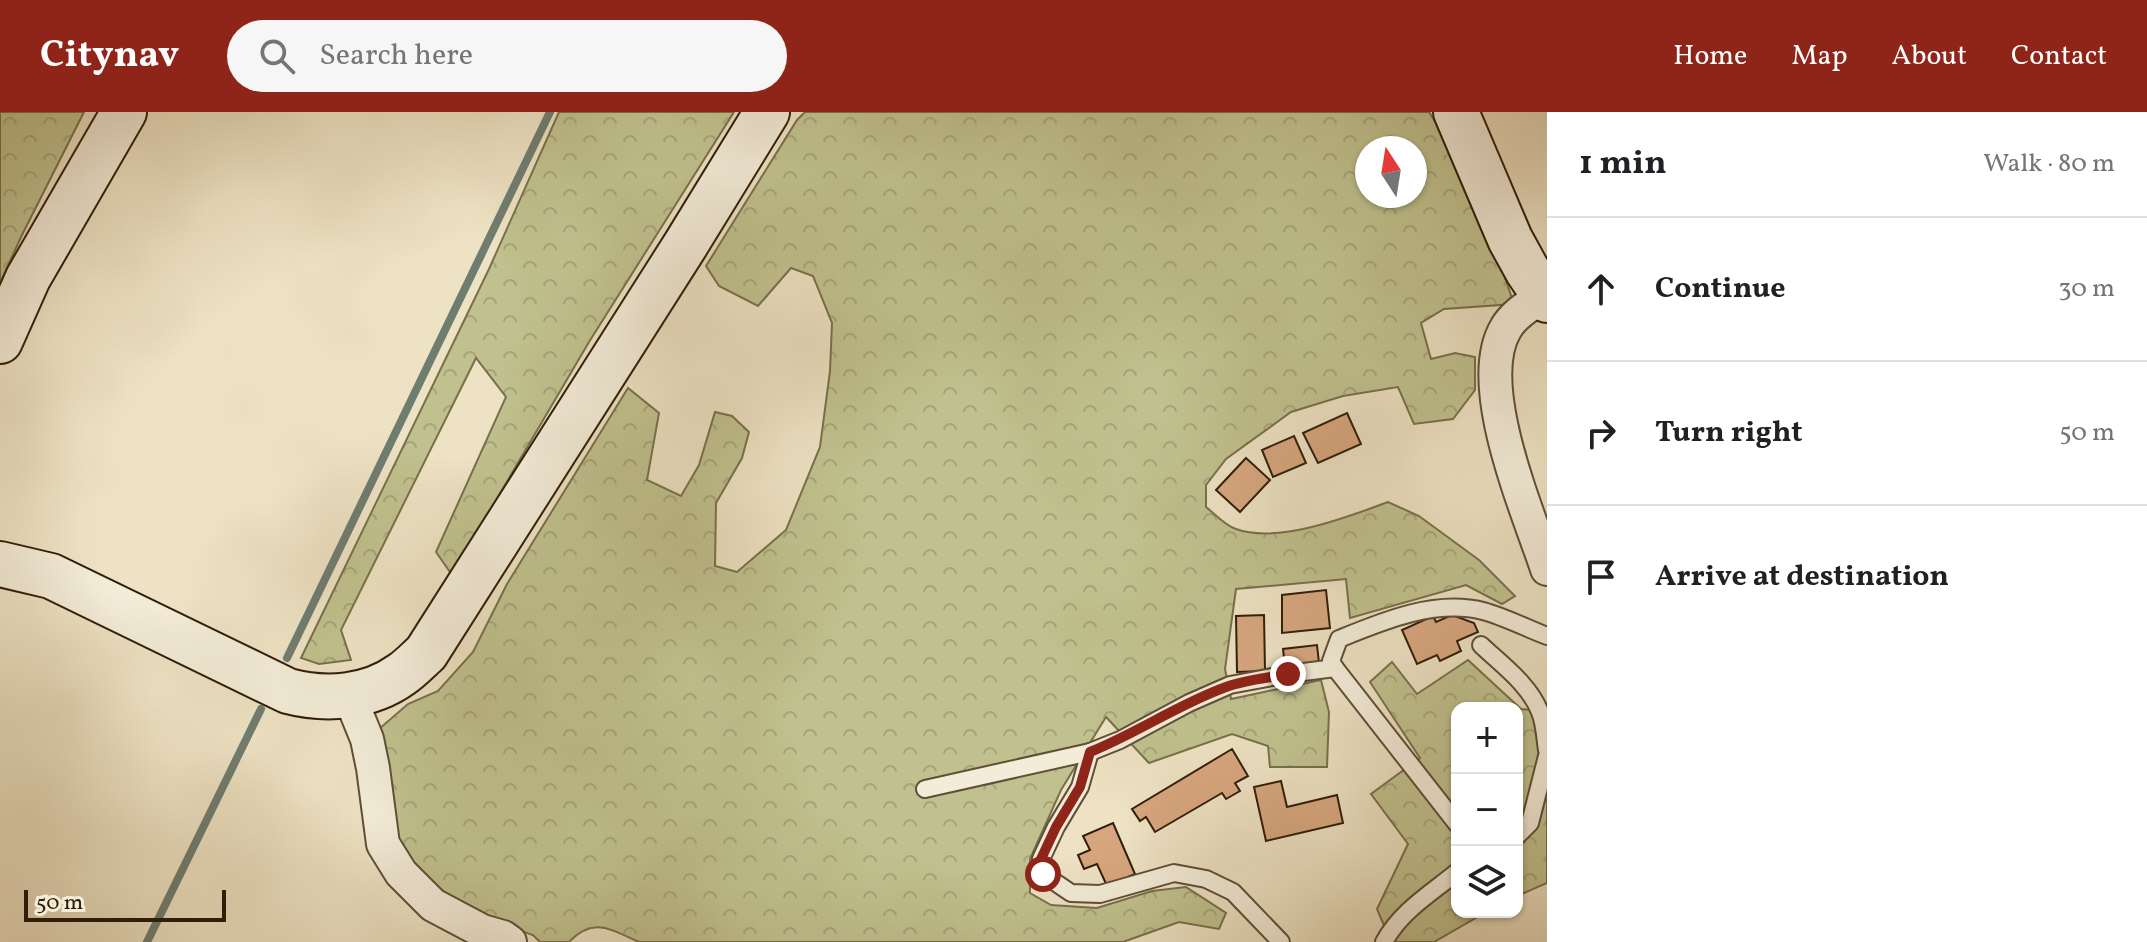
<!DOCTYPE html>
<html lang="en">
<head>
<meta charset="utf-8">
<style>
  body { margin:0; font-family:Vollkorn,serif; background:#f6f6f6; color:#202124 }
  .controls { position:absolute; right:24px; bottom:24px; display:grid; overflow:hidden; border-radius:16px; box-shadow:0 2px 6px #0004 }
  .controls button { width:72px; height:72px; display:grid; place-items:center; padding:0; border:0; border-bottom:2px solid #e0e0e0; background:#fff; color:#202124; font:40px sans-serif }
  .compass { position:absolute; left:1355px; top:24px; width:72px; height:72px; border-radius:50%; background:#fff; box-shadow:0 2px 6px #0004; rotate:348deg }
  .scale { position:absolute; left:24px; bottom:20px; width:202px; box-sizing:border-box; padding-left:8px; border:4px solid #301e08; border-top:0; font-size:22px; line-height:28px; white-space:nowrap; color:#301e08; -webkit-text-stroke:6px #f3ecd8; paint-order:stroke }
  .stop { position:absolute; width:24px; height:24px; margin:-18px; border:6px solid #8f2418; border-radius:50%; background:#fff }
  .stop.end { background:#8f2418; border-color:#fff; box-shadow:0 2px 8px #0008 }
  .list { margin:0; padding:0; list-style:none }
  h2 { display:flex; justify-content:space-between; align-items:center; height:104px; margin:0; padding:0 32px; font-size:34px }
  h2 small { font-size:26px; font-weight:400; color:#757577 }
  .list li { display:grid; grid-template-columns:52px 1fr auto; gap:24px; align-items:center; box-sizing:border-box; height:144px; padding:0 32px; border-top:2px solid #e0e0e0 }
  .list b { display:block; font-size:30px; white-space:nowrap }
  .list em { font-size:26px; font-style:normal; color:#757577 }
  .icon { flex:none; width:44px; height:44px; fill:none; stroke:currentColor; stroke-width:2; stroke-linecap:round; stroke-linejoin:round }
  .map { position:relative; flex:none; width:1547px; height:830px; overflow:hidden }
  header { display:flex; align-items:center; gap:48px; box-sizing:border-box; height:112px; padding:0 40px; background:#8f2418; color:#fff }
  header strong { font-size:38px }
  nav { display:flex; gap:44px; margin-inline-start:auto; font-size:28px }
  .search { width:560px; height:72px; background:#f6f6f6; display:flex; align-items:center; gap:20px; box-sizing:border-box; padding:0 28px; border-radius:44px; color:#757577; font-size:30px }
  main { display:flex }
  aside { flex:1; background:#fff }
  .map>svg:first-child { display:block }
  .forest { fill:url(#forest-crowns); stroke:#78704b; stroke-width:2; fill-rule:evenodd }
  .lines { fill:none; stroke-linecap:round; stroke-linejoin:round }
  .stream { stroke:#6f7d70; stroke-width:8 }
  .building { fill:#d7a67f; stroke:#301e08; stroke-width:2 }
  .lane-casing { stroke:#5f4f37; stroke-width:20 }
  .street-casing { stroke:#5f4f37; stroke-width:36 }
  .secondary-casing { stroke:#301e08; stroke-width:48 }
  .lane { stroke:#f3ecd8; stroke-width:16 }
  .street { stroke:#f3ecd8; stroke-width:32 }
  .secondary { stroke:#f3ecd8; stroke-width:44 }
  .route { stroke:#8f2418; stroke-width:10 }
</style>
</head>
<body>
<header>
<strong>Citynav</strong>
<div class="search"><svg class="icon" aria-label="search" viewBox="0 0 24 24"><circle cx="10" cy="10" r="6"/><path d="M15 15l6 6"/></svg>Search here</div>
<nav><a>Home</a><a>Map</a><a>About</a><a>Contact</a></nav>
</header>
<main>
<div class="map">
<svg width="1547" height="830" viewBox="0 0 1547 830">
  <defs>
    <pattern id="forest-crowns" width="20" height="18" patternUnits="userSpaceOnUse" patternTransform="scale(2)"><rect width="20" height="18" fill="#c0c18e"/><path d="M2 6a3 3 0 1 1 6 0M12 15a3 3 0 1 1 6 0" fill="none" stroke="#a5a579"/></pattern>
  </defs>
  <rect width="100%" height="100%" fill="#ede2c3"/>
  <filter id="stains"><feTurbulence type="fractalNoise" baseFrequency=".0025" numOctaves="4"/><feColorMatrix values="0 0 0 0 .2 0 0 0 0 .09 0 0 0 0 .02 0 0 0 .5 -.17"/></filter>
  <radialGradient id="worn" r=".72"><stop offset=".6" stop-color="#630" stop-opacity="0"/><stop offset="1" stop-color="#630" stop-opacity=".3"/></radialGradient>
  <g class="forest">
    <polygon points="0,0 84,0 21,125 0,171"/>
    <polygon points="559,0 734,0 589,230 452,463 436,440 506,285 476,246 341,518 351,548 319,552 301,546 489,157"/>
    <path d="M 805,0 L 1429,0 L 1457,44 L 1485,108 L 1514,192 L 1444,197 L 1421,211 L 1431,247 L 1455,241 L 1475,245 L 1475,278 L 1453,307 L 1414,312 L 1398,275 L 1343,284 L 1291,300 L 1226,347 L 1206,373 L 1206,395 C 1215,402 1226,414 1236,417 C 1278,432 1348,405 1388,390 L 1419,404 L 1479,448 L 1515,484 L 1502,492 L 1466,473 L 1350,506 L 1346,467 L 1236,477 L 1225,557 L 1231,587 L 1321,568 L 1329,600 L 1327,655 L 1270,655 L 1268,634 L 1232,622 L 1149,651 L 1106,605 L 1061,678 L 1030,747 L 1030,781 L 1051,793 L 1097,796 L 1152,779 L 1186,775 L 1226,801 L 1219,817 L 1179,810 L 1123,830 L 639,830 C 611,818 594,804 569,830 L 540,830 L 533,823 L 473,803 L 436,781 L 413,756 L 397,724 L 390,678 L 389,652 L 379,617 L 408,592 L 438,579 L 473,540 L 507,472 L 628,276 L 659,301 L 647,368 L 681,384 L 699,353 L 715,300 L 732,304 L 749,320 L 742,346 L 716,391 L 715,454 L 737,460 L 786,418 L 820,335 L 830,259 L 832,211 L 813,164 L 791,156 L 758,194 L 719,174 L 706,154 L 797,8 ZM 1367,36 L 1415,36 L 1415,84 L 1367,84 Z"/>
    <polygon points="1468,548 1521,597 1547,600 1547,771 1517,784 1517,596 1457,596 1457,800 1486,800 1434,830 1391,830 1377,797 1408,732 1371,682 1420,646 1370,570 1392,550 1417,582"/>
  </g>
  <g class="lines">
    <g class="stream">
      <polyline points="287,546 550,0"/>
      <polyline points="147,830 261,597"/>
    </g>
  </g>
  <g class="building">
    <polygon points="1347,301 1361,332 1318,351 1303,321"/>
    <polygon points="1294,324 1306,351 1273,365 1262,338"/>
    <polygon points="1246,346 1270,368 1240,400 1216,378"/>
    <polygon points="1326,478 1330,516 1282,521 1282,483"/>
    <polygon points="1264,503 1265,559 1237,560 1236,504"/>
    <polygon points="1452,503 1474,511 1478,520 1457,529 1461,539 1440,549 1437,543 1417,552 1402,518 1433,504 1436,510"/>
    <polygon points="1317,533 1319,551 1285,554 1283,537"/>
    <polygon points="1232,637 1248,664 1235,671 1240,679 1226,687 1222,681 1155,720 1146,705 1140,709 1132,697"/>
    <polygon points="1281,669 1287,695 1337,683 1343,711 1266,729 1254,675"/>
    <polygon points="1113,711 1135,762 1107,774 1097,752 1084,757 1078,743 1090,738 1083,724"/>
  </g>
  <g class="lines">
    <g class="lane-casing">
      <g id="lane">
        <path d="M 1481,533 C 1502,553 1529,572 1540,600 C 1545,612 1545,626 1547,638"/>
        <polyline points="1090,640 1080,675 1056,715 1041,747 1043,762 1071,781 1100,782 1174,761 1206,767 1233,780 1281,830"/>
        <polyline points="925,677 1090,640 1120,628 1189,591 1230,573 1288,562 1335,556"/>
        <path d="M 1457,712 L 1335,556 L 1331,549 L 1339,527 C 1383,509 1435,487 1483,499 C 1505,505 1526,516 1547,524"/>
        <polyline points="1517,724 1530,711 1547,644"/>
        <path d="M 1384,830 C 1401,799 1430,782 1457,760"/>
      </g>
    </g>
    <g class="street-casing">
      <g id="street">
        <path d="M 1543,184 C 1530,193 1514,202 1506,216 C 1472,272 1528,399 1547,457"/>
        <polyline points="349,583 367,627 373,656 383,732 401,761 433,793 482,819 503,825 510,830"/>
      </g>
    </g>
    <g class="secondary-casing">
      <g id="secondary">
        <polyline points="1456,0 1510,127 1527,158 1547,188"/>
        <polyline points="0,229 28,166 124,0"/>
        <path d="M 0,452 L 51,464 L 288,579 C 326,589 369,586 402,562 C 411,556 418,548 426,541 L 686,132 L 767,0"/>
      </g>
    </g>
    <use href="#lane" class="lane"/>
    <use href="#street" class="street"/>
    <use href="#secondary" class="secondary"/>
  </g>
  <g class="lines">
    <path class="route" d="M 1043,762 L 1041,747 L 1056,715 L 1080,675 L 1090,640 C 1137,621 1179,592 1226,575 C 1245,568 1268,566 1288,562"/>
  </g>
  <rect width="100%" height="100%" filter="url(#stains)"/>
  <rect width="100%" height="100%" fill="url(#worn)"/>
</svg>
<div class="controls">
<button>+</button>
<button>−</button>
<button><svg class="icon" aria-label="layers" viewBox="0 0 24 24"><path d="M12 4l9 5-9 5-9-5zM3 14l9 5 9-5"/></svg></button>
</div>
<svg class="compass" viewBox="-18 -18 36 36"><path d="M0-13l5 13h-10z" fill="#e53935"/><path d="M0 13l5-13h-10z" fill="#757577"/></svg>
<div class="scale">50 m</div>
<div class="stop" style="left:1043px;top:762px"></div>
<div class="stop end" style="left:1288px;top:562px"></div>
</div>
<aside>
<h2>1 min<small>Walk · 80 m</small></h2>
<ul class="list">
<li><svg class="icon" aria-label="ahead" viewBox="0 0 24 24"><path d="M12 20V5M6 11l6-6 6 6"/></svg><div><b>Continue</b></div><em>30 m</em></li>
<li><svg class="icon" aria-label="right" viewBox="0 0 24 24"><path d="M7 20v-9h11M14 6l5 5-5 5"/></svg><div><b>Turn right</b></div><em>50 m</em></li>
<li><svg class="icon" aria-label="arrive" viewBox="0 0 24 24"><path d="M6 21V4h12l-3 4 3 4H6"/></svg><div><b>Arrive at destination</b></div></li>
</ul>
</aside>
</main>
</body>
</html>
